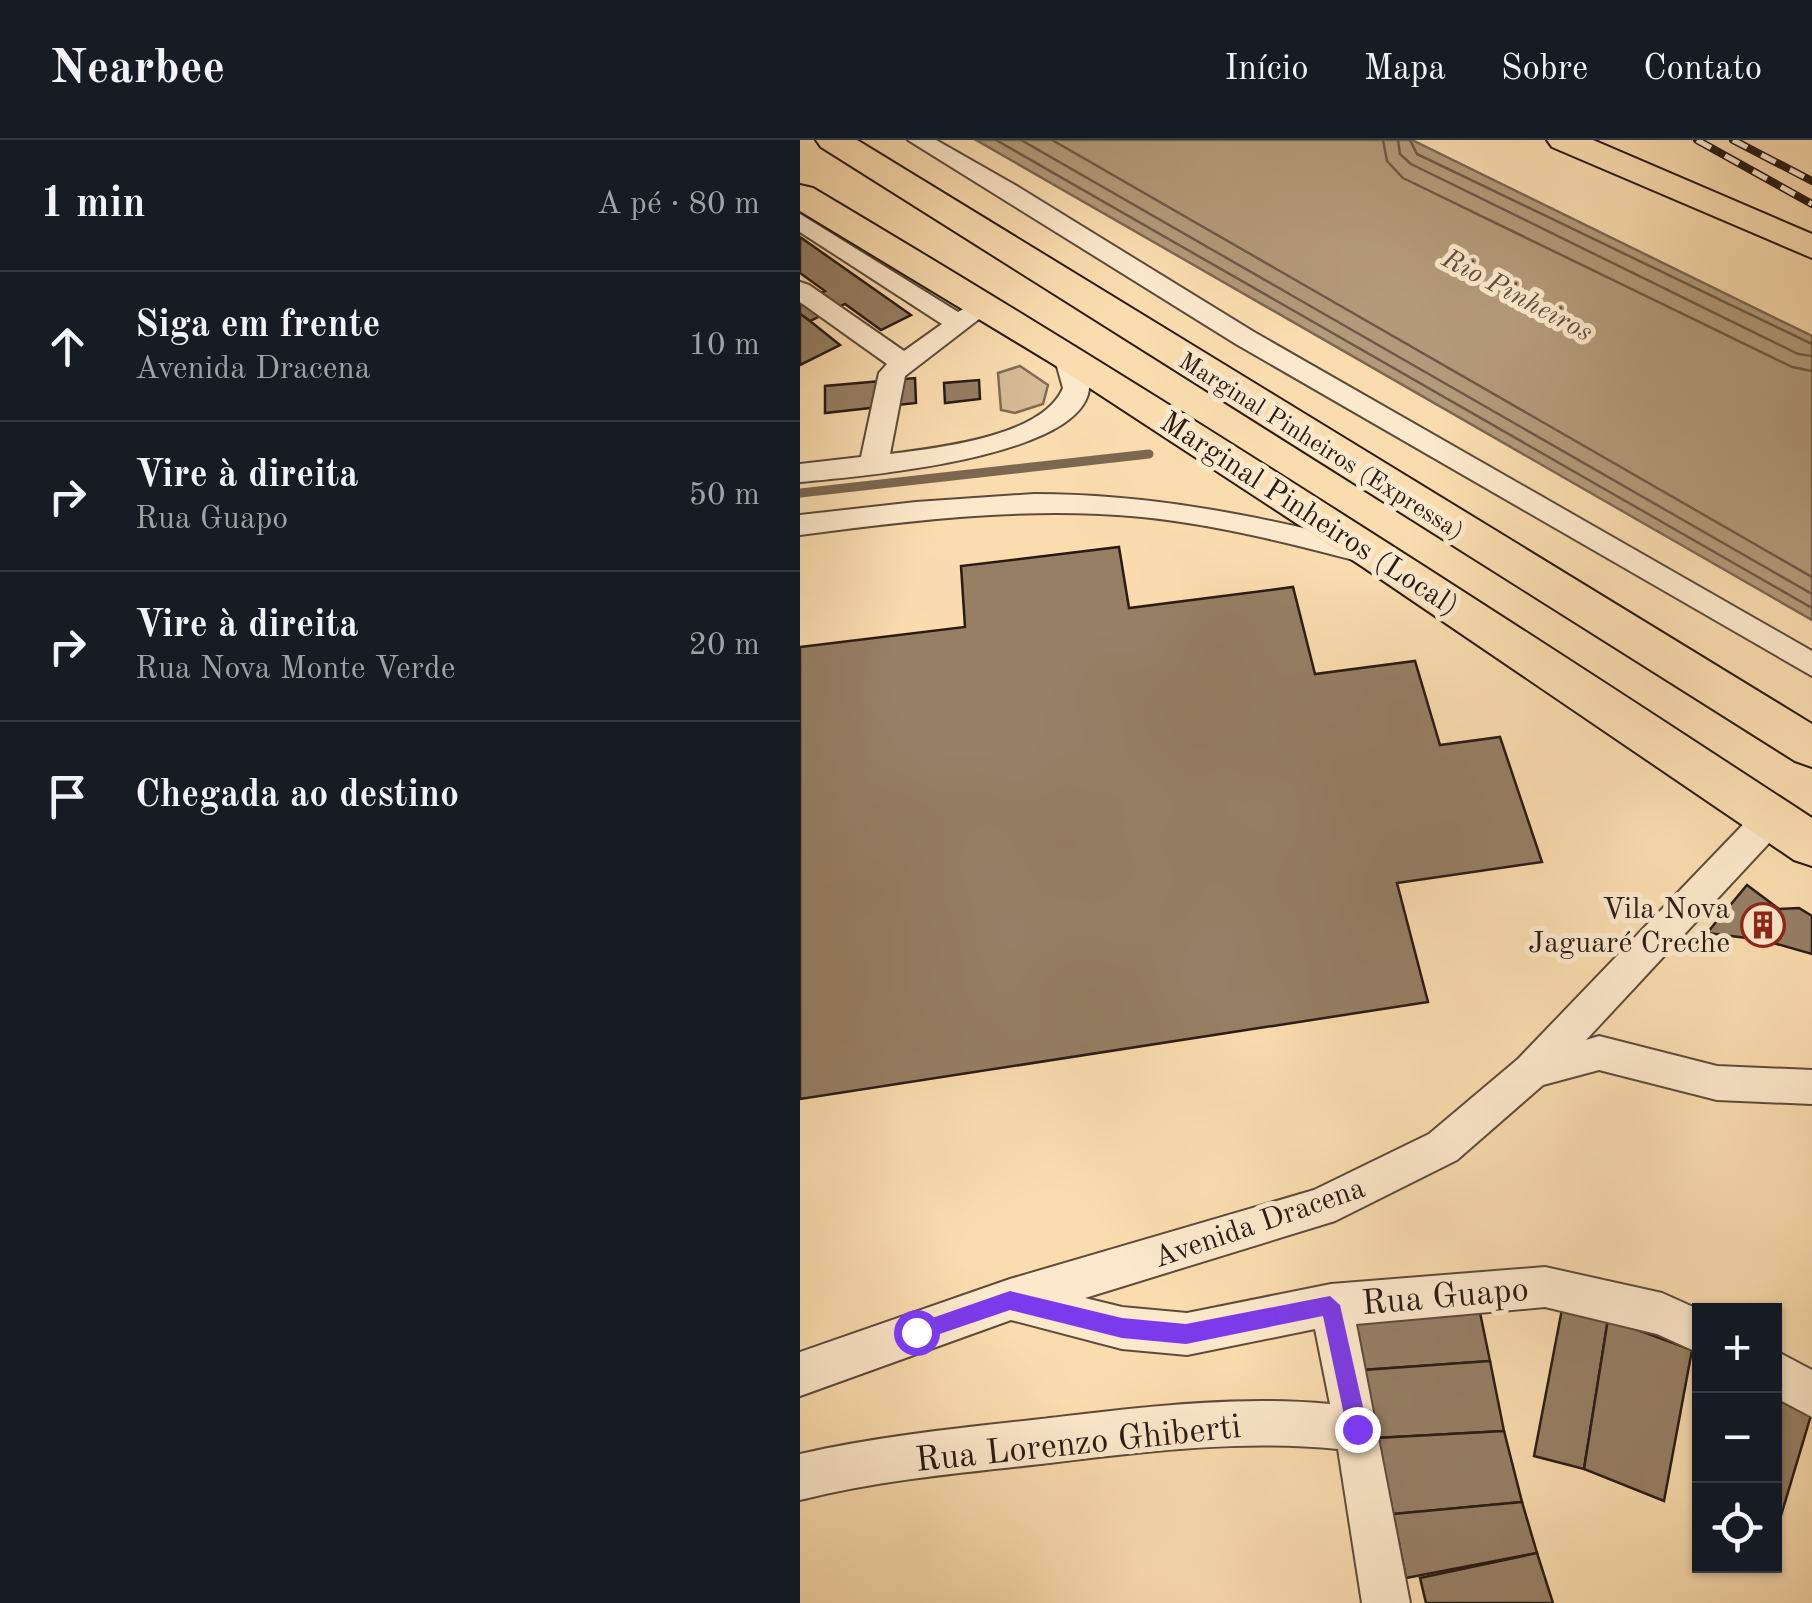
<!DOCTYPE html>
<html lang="pt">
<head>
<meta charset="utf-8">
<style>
  body { margin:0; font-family:"Old Standard TT",serif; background:#20242c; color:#f1f3f6 }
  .controls { position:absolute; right:30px; bottom:30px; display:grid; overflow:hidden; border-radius:0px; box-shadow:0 2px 8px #0004 }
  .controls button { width:90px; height:90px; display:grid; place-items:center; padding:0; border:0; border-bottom:2px solid #363941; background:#171b24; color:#f1f3f6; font:50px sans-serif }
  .stop { position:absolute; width:30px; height:30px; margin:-22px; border:8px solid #7c3aed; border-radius:50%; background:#fff }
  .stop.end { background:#7c3aed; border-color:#fff; box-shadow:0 2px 10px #0008 }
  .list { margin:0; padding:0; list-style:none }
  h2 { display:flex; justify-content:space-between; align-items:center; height:130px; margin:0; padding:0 40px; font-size:42px }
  h2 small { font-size:32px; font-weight:400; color:#9ea1a6 }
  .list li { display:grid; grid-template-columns:65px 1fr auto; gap:30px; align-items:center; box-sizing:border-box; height:150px; padding:0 40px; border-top:2px solid #363941 }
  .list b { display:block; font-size:38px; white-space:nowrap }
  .list p { margin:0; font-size:32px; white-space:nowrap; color:#9ea1a6 }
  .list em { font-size:32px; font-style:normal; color:#9ea1a6 }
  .icon { flex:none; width:55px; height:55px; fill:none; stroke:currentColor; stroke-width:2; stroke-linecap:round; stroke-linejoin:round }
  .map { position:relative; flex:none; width:1012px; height:1463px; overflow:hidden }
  header { display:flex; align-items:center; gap:60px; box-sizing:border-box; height:140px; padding:0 50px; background:#171b24; border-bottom:2px solid #363941 }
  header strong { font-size:48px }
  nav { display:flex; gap:55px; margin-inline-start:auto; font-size:35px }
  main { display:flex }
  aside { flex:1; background:#171b24 }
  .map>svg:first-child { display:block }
  .green { fill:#d6bb95; stroke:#806b54; stroke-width:2.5 }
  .water { fill:#b39a7a; stroke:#7c6751; stroke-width:2.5 }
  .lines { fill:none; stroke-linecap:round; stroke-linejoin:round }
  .shore { stroke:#6e5a47; stroke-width:2.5 }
  .stream { stroke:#7c6751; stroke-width:9 }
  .building { fill:#967f65; stroke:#291b14; stroke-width:2.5 }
  .minor-casing { stroke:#5d4b3b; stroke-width:4 }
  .highway-casing { stroke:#291b14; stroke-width:4 }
  .minor { fill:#fce8cb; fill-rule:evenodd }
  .highway { fill:#fadcaf; fill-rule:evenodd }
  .rail-casing { stroke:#291b14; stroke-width:8 }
  .rail { stroke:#fce8cb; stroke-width:5; stroke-dasharray:16; stroke-linecap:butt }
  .route { fill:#7c3aed }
  .labels { text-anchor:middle; stroke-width:10; stroke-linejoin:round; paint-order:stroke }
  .far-street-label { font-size:25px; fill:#291b14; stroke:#fce8cb }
  .far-water-label { font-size:28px; font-style:italic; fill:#604e3d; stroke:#fce8cb }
  .street-label { font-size:30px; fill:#291b14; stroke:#fce8cb }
  .poi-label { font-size:30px; fill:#291b14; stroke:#fce8cb; text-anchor:end }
  .near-street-label { font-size:35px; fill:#291b14; stroke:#fce8cb }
</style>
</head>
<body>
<header>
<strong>Nearbee</strong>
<nav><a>Início</a><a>Mapa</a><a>Sobre</a><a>Contato</a></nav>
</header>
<main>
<aside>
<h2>1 min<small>A pé · 80 m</small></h2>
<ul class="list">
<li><svg class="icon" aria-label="ahead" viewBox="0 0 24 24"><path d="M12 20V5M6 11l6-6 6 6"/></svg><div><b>Siga em frente</b><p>Avenida Dracena</p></div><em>10 m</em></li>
<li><svg class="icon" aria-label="right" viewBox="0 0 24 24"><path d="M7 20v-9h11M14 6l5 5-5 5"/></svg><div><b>Vire à direita</b><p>Rua Guapo</p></div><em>50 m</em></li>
<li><svg class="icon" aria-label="right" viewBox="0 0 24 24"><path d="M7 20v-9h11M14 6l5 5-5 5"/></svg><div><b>Vire à direita</b><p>Rua Nova Monte Verde</p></div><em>20 m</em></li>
<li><svg class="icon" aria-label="arrive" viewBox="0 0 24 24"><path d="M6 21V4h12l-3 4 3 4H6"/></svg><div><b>Chegada ao destino</b></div></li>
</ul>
</aside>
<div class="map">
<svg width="1012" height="1463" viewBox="0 0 1012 1463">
  <rect width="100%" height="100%" fill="#fadcaf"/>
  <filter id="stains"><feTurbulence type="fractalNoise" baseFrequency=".002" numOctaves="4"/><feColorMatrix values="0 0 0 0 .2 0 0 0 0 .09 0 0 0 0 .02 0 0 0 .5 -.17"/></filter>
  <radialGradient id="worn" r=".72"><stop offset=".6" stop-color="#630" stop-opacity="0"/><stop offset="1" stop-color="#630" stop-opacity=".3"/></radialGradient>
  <polygon class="green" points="220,226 248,245 243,264 215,273 201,270 198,233"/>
  <polygon class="water" points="176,0 612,0 1012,196 1012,480"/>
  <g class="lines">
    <g class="shore">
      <polyline points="196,0 1012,468"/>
      <polyline points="221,0 1012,454"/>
      <polyline points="252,0 1012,437"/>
      <polyline points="583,0 587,21 603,38 992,227 1012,231"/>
      <polyline points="598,0 600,14 611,24 998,214 1012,216"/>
      <polyline points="610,0 617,14 1012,204"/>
    </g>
    <polyline class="stream" points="0,353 349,314"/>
  </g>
  <g class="building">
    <polygon points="0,97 111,175 81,190 45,164 10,181 0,174 0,164 25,151 0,133"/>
    <polygon points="0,174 10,181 40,205 0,225"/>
    <polygon points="115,238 116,263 25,273 25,246"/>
    <polygon points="179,240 180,259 145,263 144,243"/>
    <polygon points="319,407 329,468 493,447 515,534 615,521 640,605 700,597 742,722 597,743 628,862 0,959 0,507 165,487 161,426"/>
    <polygon points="947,745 979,769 999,768 1012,776 1012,814 963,800 907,793"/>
    <polygon points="678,1163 690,1221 563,1230 554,1172"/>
    <polygon points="763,1164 808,1179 784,1329 734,1316"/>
    <polygon points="808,1179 892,1210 864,1361 784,1329"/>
    <polygon points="690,1221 704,1291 577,1298 563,1230"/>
    <polygon points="974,1248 1012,1272 977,1389 974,1388"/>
    <polygon points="704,1291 722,1362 593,1374 577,1298"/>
    <polygon points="722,1362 737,1413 606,1438 593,1374"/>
    <polygon points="737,1413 753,1463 626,1463 620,1438"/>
  </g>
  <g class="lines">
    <g class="minor-casing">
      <g id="minor">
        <polygon points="108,0 136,0 215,45 454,192 1012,511 1012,536 436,204"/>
        <path d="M 0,74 L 158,172 L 183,158 L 196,166 L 105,236 L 90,314 C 136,308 243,297 263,248 L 254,216 L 267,208 C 280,211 285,223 288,236 C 309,318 50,337 0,342 L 0,324 L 61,317 L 79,233 L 87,224 L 0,162 L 0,142 L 9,145 L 104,211 L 142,184 L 0,92 Z"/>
        <path d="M 234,354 C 351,354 460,376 573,405 L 583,408 L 588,415 L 583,422 L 573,425 C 497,405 420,385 342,377 C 228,366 113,380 0,395 L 0,375 L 116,362 Z"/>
        <path d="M 971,665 L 983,668 L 988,678 L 983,688 L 786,900 L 799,896 L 917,926 L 1012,930 L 1012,964 L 917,960 L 799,930 L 743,945 L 657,1020 L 535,1081 L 285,1158 L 322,1167 L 387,1173 L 531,1144 L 745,1127 L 862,1153 L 900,1170 L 899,1213 L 857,1194 L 745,1167 L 556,1184 L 610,1463 L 562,1463 L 538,1309 C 439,1299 340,1312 241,1324 C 160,1333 79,1340 0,1360 L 0,1314 C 79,1296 160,1288 241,1279 C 336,1268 434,1255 530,1264 L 515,1189 L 387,1215 L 322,1209 L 211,1180 L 0,1256 L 0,1212 L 210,1139 L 514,1050 L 629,994 L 718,919 L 959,668 Z"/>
        <polygon points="974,1210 1012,1230 1012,1277 974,1257"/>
      </g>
    </g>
    <g class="highway-casing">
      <g id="highway">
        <polygon points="16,0 57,0 1012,584 1012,627 995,621 21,7"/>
        <polygon points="747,0 793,0 1012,94 1012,118 752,7"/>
        <path d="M 0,45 L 13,48 C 352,249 682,462 1012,678 L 1012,726 L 994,720 L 563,427 L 253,224 L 0,71 Z"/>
      </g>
    </g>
    <use href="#minor" class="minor"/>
    <use href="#highway" class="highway"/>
    <g class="rail-casing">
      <g id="rail">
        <polyline points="897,0 1012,64"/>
        <polyline points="933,0 1012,41"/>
      </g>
    </g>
    <use href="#rail" class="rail"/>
  </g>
  <polygon class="route" points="210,1151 322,1178 386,1184 530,1156 540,1165 568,1289 565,1296 557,1299 550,1296 547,1289 523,1176 386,1204 322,1198 210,1170 116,1202 109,1199 109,1186"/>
  <defs>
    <g id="building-ring" transform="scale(2.25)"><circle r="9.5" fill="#fce8cb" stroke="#8f2418" stroke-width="1.5"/><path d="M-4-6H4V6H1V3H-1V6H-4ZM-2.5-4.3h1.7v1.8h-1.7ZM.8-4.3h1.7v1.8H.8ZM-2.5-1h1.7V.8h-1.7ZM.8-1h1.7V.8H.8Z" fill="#8f2418"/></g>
  </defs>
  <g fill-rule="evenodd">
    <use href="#building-ring" x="963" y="785"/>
  </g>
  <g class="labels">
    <g class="far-street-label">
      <text transform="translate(522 305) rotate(32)" y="9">Marginal Pinheiros (Expressa)</text>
    </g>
    <g class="far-water-label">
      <text transform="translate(718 154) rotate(28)" y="10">Rio Pinheiros</text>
    </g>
    <g class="street-label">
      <text transform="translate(510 373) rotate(33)" y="10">Marginal Pinheiros (Local)</text>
      <text transform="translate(459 1082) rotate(-19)" y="10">Avenida Dracena</text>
    </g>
    <g class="poi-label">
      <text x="930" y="778">Vila Nova<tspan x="930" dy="34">Jaguaré Creche</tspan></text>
    </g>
    <g class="near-street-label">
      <text transform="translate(645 1155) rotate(-5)" y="12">Rua Guapo</text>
      <text transform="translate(278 1302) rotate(-6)" y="12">Rua Lorenzo Ghiberti</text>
    </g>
  </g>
  <rect width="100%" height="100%" filter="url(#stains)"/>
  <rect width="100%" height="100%" fill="url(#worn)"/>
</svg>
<div class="controls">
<button>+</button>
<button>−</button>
<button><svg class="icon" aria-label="locate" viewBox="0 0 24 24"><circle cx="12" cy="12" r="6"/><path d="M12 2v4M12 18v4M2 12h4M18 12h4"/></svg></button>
</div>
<div class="stop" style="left:116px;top:1192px"></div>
<div class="stop end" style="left:557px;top:1289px"></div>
</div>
</main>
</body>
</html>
